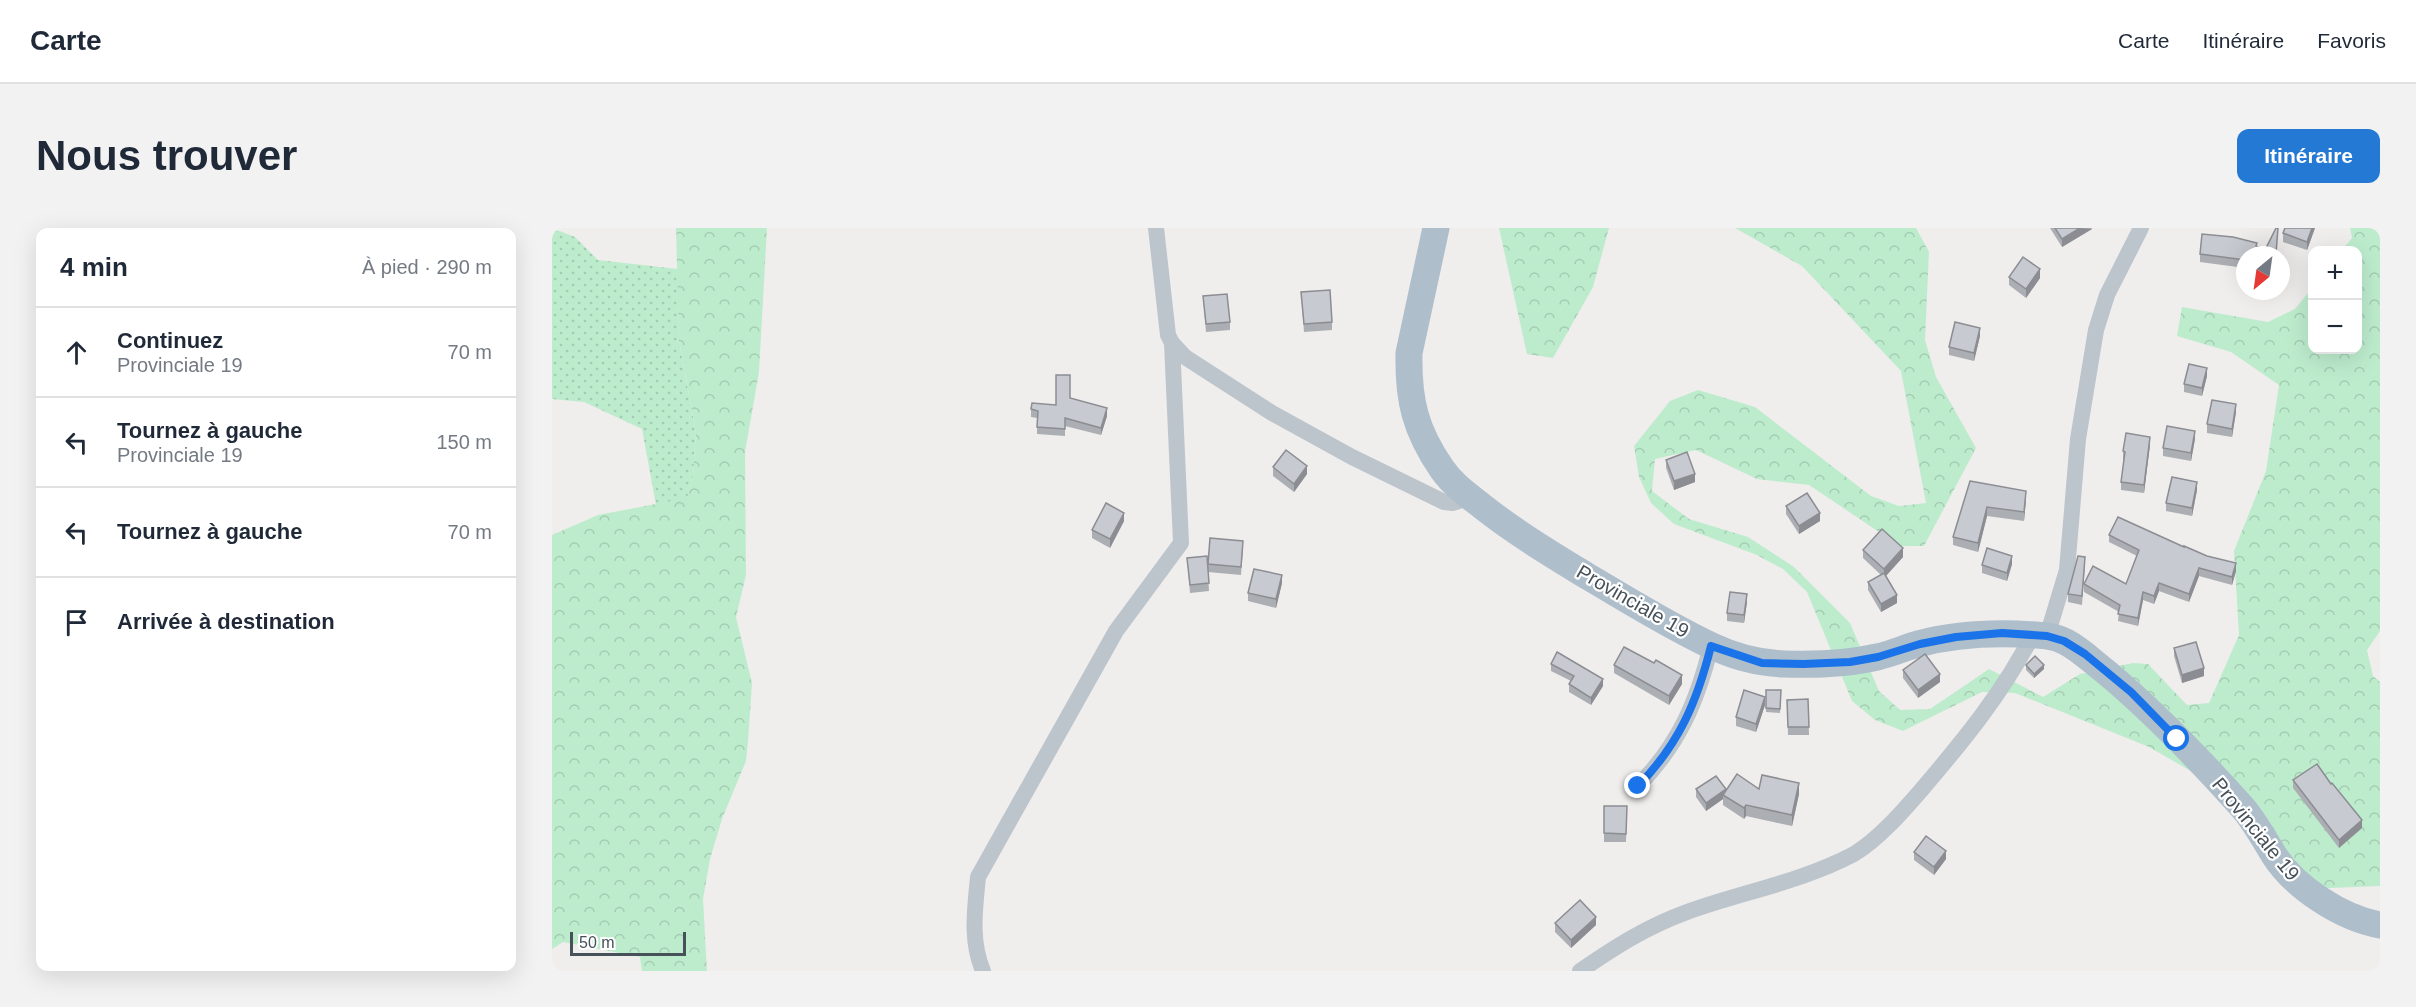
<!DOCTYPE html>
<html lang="fr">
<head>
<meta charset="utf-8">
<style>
  body { margin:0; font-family:Helvetica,sans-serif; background:#f2f2f3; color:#1f2937 }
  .controls { position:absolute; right:18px; top:18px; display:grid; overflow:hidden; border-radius:12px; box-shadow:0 6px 24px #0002 }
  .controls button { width:54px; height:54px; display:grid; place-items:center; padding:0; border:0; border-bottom:2px solid #e0e1e3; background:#fff; color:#1f2937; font:30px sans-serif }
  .compass { position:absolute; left:1684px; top:18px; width:54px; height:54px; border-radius:50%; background:#fff; box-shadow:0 6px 24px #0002; rotate:209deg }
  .scale { position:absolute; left:18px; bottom:15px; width:116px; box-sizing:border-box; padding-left:6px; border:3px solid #475159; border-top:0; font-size:16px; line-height:21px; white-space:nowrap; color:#475159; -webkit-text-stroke:4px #fff; paint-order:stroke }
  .stop { position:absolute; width:18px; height:18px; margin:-14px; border:4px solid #1a73e8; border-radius:50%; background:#fff }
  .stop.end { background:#1a73e8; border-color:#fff; box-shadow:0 2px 6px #0008 }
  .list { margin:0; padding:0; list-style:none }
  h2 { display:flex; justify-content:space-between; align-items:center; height:78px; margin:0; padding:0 24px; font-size:26px }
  h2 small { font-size:20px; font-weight:400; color:#747a83 }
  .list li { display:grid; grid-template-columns:39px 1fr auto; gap:18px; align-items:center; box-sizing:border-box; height:90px; padding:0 24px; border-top:2px solid #e0e1e3 }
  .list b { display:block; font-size:22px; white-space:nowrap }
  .list p { margin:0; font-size:20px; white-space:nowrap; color:#747a83 }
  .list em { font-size:20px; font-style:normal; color:#747a83 }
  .icon { flex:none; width:33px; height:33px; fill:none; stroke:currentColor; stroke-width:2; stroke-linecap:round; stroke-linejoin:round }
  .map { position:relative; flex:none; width:1828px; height:743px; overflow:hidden; border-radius:12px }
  header { display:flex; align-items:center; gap:36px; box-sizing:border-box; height:84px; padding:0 30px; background:#fff; border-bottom:2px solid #e0e1e3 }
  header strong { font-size:28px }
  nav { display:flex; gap:33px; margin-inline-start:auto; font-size:21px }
  .intro { display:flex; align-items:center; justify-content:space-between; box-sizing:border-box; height:144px; padding:0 36px }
  h1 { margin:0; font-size:42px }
  .button { padding:15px 27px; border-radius:12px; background:#2379d4; color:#fff; font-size:21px; font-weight:700 }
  main { display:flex; gap:36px; padding:0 36px }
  aside { flex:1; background:#fff; border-radius:12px; box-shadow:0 6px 24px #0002 }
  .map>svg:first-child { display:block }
  .grass { fill:url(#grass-dots) }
  .forest { fill:url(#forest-crowns) }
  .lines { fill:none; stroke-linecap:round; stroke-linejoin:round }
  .minor { stroke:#bcc5cc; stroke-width:16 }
  .primary { stroke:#aebecb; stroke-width:27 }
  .wall { fill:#abaeb3 }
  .shaded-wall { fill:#8b8d92 }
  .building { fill:#c7cad0; stroke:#8b8d92; stroke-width:1.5 }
  .route { stroke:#1a73e8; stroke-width:8 }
  .labels { text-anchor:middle; stroke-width:4.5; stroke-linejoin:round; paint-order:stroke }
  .street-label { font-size:20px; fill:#475159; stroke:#fff }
</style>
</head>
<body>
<header>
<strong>Carte</strong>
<nav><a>Carte</a><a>Itinéraire</a><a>Favoris</a></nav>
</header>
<div class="intro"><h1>Nous trouver</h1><a class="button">Itinéraire</a></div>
<main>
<aside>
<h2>4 min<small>À pied · 290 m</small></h2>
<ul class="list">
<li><svg class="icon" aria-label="ahead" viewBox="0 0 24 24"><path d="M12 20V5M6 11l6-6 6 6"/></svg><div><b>Continuez</b><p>Provinciale 19</p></div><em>70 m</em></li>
<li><svg class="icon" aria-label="left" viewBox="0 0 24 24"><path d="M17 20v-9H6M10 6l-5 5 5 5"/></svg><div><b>Tournez à gauche</b><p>Provinciale 19</p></div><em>150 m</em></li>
<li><svg class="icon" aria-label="left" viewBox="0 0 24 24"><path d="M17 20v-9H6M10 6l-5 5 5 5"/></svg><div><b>Tournez à gauche</b></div><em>70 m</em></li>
<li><svg class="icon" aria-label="arrive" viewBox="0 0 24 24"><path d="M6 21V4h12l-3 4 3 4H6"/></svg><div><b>Arrivée à destination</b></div></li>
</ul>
</aside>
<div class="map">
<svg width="1828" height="743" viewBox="0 0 1828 743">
  <defs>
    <pattern id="grass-dots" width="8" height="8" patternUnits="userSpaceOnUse" patternTransform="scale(1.5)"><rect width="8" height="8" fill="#bdeccd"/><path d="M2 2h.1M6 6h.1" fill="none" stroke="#a4ccb2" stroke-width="1.8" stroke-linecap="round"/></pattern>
    <pattern id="forest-crowns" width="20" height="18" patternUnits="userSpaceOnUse" patternTransform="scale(1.5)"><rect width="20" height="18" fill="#bdeccd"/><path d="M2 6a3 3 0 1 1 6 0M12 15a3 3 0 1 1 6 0" fill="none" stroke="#a4ccb2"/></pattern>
  </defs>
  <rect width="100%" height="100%" fill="#f0eded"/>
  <polygon class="grass" points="0,0 23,9 46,32 126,41 127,113 144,205 141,248 135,271 104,277 90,201 32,174 0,171"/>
  <g class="forest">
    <polygon points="124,0 215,0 207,144 193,224 194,347 184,389 200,455 196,514 194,533 170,591 158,631 151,671 155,743 90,743 88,729 11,714 0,721 0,307 46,287 135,270 141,248 144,205 127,113"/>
    <polygon points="947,0 1057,0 1041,59 1001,130 975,126"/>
    <polygon points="1183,0 1364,0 1377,24 1373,112 1384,149 1424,220 1372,318 1348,318 1257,257 1205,251 1144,222 1103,231 1100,263 1137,291 1196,309 1242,339 1298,395 1327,463 1348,482 1378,481 1437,441 1491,469 1528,446 1581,435 1596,436 1635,477 1657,475 1687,407 1682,323 1714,243 1727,157 1679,124 1625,108 1630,79 1716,94 1743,81 1760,60 1760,122 1806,122 1806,22 1790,22 1800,10 1798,0 1828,0 1828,403 1815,422 1821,448 1828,454 1828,658 1753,661 1670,561 1597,519 1463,465 1430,464 1351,503 1323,492 1300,473 1255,364 1231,341 1205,327 1122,296 1099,275 1087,249 1082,218 1118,173 1146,162 1203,179 1319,268 1347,278 1374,275 1349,143 1250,38"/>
  </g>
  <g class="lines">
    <g class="minor">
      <polyline points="604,0 616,107 620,115 633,129 720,185 800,229 892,274 901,275 919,269"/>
      <polyline points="1495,408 1515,342 1526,211 1544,102 1555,67 1589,0"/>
      <path d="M 1086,558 C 1127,516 1145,474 1159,418"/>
      <path d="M 431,743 C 418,712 423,681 426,649 L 564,403 L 629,315 L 620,115"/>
      <path d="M 1028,743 C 1063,719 1094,699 1135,684 C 1190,664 1249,654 1302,626 C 1327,611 1351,583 1371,560 C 1412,512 1452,463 1481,406"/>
    </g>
    <path class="primary" d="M 884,0 L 857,125 C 856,172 863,202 890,241 C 901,257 916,267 931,279 C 964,305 999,326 1035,348 C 1076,372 1117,398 1160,418 C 1183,429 1207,435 1232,436 C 1263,437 1295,436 1325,429 C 1339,426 1352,420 1366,416 C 1399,407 1432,405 1465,406 C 1482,407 1499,406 1514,414 C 1529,422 1541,434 1554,444 C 1603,485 1648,532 1691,580 C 1703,594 1712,611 1722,627 C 1743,660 1790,690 1828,697"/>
  </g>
  <g class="wall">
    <polygon points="1498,0 1540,0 1540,1 1510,19"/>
    <polygon points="1733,0 1763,0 1755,22 1731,14 1731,5"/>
    <polygon points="1705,18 1725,27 1693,27 1693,40 1648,34 1648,26"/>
    <polygon points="1457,49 1488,50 1474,70 1457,57"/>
    <polygon points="749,64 780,94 780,102 752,104"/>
    <polygon points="651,68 678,94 678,102 654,104"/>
    <polygon points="1428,108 1422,133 1397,127 1397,119"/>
    <polygon points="1655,148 1650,168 1632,164 1632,156"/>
    <polygon points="518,170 555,188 549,207 513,198 513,208 485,206 485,190 479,189 479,181 504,177"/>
    <polygon points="1684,184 1680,209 1655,205 1655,196"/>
    <polygon points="1643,211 1639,233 1611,228 1611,220"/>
    <polygon points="1598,217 1592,265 1569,262 1569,254 1572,232 1571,232 1571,223"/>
    <polygon points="1114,232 1143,254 1122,262 1114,240"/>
    <polygon points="721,239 755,246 742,264 721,248"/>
    <polygon points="1418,253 1474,271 1472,293 1435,288 1426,324 1401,317 1401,309"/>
    <polygon points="1645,262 1640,288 1614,283 1614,275"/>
    <polygon points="1234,278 1268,293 1247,306 1234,286"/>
    <polygon points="572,293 558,320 540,310 540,302"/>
    <polygon points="1557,307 1684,343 1680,357 1647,348 1637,374 1607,363 1602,376 1591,372 1586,398 1566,393 1567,384 1532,364 1532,356 1574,356 1585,328 1557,314"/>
    <polygon points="691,321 689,347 656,344 657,363 638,365 635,330 656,342 656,336"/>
    <polygon points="1311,322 1351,329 1334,348 1345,375 1329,384 1316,362 1316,354 1329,347 1311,330"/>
    <polygon points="1460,336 1455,353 1430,345 1430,337"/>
    <polygon points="1533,338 1530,377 1516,374 1516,366"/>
    <polygon points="730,355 724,380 696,373 696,365"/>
    <polygon points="1195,374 1192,395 1175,393 1175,385"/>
    <polygon points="1622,420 1652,448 1630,455 1622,428"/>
    <polygon points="999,436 1051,458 1039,477 1017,464 1017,456 1019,453 999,443"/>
    <polygon points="1062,437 1130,456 1117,477 1062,445"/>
    <polygon points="1474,437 1492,441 1482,450 1474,442"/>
    <polygon points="1351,442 1388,454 1366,470 1351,450"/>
    <polygon points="1214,462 1229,462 1228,485 1214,484"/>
    <polygon points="1256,471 1257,507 1236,507 1235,472"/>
    <polygon points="1213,477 1204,504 1184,498 1184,489"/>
    <polygon points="1741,552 1779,556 1810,600 1787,620 1741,560"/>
    <polygon points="1144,561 1174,563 1207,561 1247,566 1240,598 1194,588 1192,591 1171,577 1171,571 1154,583 1144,569"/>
    <polygon points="1052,578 1075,578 1074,614 1052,614"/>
    <polygon points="1362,624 1394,631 1382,647 1362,632"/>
    <polygon points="1003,695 1044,697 1019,720 1003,704"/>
  </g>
  <g class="shaded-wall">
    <polygon points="1528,0 1540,1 1510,19 1510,11"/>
    <polygon points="1760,0 1763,0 1755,22 1755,14"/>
    <polygon points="1488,41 1488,50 1474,70 1474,61"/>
    <polygon points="1428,100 1428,108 1422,133 1422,125"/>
    <polygon points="1655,140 1655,148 1650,168 1650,160"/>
    <polygon points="1684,176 1684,184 1680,209 1680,201"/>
    <polygon points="555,180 555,188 549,207 549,200"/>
    <polygon points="1643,203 1643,211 1639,233 1639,225"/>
    <polygon points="1598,209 1598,217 1592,265 1592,257"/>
    <polygon points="755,238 755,246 742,264 742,256"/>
    <polygon points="1143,246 1143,254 1122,262 1122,253"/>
    <polygon points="1645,254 1645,262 1640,288 1640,280"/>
    <polygon points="1474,263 1474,271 1472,293 1472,284"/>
    <polygon points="1435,279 1435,288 1426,324 1426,315"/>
    <polygon points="572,285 572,293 558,320 558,311"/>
    <polygon points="1268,285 1268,293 1247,306 1247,298"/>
    <polygon points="1351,320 1351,329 1332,350 1332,341"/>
    <polygon points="1460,328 1460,336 1455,353 1455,345"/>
    <polygon points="1684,335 1684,343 1680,357 1680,349"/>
    <polygon points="1647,340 1647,348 1637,374 1637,366"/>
    <polygon points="730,347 730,355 724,380 724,371"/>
    <polygon points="1607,355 1607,363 1602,376 1602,368"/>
    <polygon points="1591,364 1591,372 1586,398 1586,390"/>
    <polygon points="1195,366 1195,374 1192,395 1192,387"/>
    <polygon points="1345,367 1345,375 1329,384 1329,376"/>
    <polygon points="1492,437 1492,441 1482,450 1482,446"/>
    <polygon points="1652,440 1652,448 1630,455 1630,447"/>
    <polygon points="1388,446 1388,454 1366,470 1366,462"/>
    <polygon points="1130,447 1130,456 1117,477 1117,468"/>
    <polygon points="1051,451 1051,458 1039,477 1039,470"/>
    <polygon points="1213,469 1213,477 1204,504 1204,496"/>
    <polygon points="1247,555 1247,566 1240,598 1240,587"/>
    <polygon points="1174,561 1174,568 1171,567 1171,571 1154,583 1154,575"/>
    <polygon points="1194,577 1194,588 1192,591 1192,580"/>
    <polygon points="1810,592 1810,600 1787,620 1787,612"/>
    <polygon points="1394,623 1394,631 1382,647 1382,639"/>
    <polygon points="1044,689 1044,697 1019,720 1019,712"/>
  </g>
  <g class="building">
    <polygon points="1503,0 1528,0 1510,11"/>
    <polygon points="1724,0 1726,0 1724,26 1726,27 1693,27 1693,32 1648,26 1650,6 1681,9 1705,15 1704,18 1713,22"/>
    <polygon points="1733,0 1760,0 1755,14 1731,5"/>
    <polygon points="1471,29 1488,41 1474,61 1457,49"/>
    <polygon points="778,62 780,94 752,96 749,64"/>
    <polygon points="675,66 678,94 654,96 651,68"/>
    <polygon points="1403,94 1428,100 1422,125 1397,119"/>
    <polygon points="1637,136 1655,140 1650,160 1632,156"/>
    <polygon points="504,147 518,147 518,170 555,180 549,200 513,190 513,201 485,199 486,183 479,181 480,175 504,177"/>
    <polygon points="1660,172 1684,176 1680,201 1655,196"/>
    <polygon points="1615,198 1643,203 1639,225 1611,220"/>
    <polygon points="1574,205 1598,209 1592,257 1569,254 1573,224 1571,223"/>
    <polygon points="734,222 755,238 742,256 721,239"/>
    <polygon points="1135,224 1143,246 1122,253 1114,232"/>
    <polygon points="1620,249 1645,254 1640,280 1614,275"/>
    <polygon points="1418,253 1474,263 1472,284 1435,279 1426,315 1401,309"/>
    <polygon points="1255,265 1268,285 1247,298 1234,278"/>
    <polygon points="554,275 572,285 558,311 540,302"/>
    <polygon points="1566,289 1632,319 1632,318 1655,328 1684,335 1680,349 1647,340 1637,366 1607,355 1602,368 1591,364 1586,390 1566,386 1568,377 1532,356 1541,338 1574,356 1587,322 1557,307"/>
    <polygon points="1330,301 1351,320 1332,341 1311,322"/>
    <polygon points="658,310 691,313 689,339 656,336"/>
    <polygon points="1435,320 1460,328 1455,345 1430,337"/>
    <polygon points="655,328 657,355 638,357 635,330"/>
    <polygon points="1526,328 1533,329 1530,368 1516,366"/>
    <polygon points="702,341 730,347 724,371 696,365"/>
    <polygon points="1332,345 1345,367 1329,376 1316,354"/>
    <polygon points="1178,364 1195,366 1192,387 1175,385"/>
    <polygon points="1644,414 1652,440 1630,447 1622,420"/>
    <polygon points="1072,419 1102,435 1104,432 1130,447 1117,468 1062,437"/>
    <polygon points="1005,424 1051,451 1039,470 1017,456 1022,448 999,436"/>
    <polygon points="1373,426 1388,446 1366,462 1351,442"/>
    <polygon points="1483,428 1492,437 1482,446 1474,437"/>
    <polygon points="1192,462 1213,469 1204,496 1184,489"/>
    <polygon points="1214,462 1229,462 1228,481 1214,480"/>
    <polygon points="1256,471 1257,499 1236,499 1235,472"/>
    <polygon points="1765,536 1779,556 1780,555 1810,592 1787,612 1741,552"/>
    <polygon points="1185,546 1207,561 1210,547 1247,555 1240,587 1194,577 1192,580 1171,567"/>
    <polygon points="1164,548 1174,561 1154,575 1144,561"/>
    <polygon points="1052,578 1075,578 1074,606 1052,605"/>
    <polygon points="1374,608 1394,623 1382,639 1362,624"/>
    <polygon points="1028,672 1044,689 1019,712 1003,695"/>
  </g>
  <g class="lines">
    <path class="route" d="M 1086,558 C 1127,516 1145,474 1159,418 L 1210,435 L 1252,436 L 1298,434 L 1326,429 L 1368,416 L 1404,409 L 1450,405 L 1495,408 L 1512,413 L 1533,426 L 1579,464 L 1625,511"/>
  </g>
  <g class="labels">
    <g class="street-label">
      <text transform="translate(1081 373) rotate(30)" y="7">Provinciale 19</text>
      <text transform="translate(1704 601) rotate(51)" y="7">Provinciale 19</text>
    </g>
  </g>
</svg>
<div class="controls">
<button>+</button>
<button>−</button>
</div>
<svg class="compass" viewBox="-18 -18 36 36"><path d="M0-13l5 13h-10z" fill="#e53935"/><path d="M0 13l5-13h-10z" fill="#747a83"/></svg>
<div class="scale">50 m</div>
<div class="stop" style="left:1625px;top:511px"></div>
<div class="stop end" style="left:1086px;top:558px"></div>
</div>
</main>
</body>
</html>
